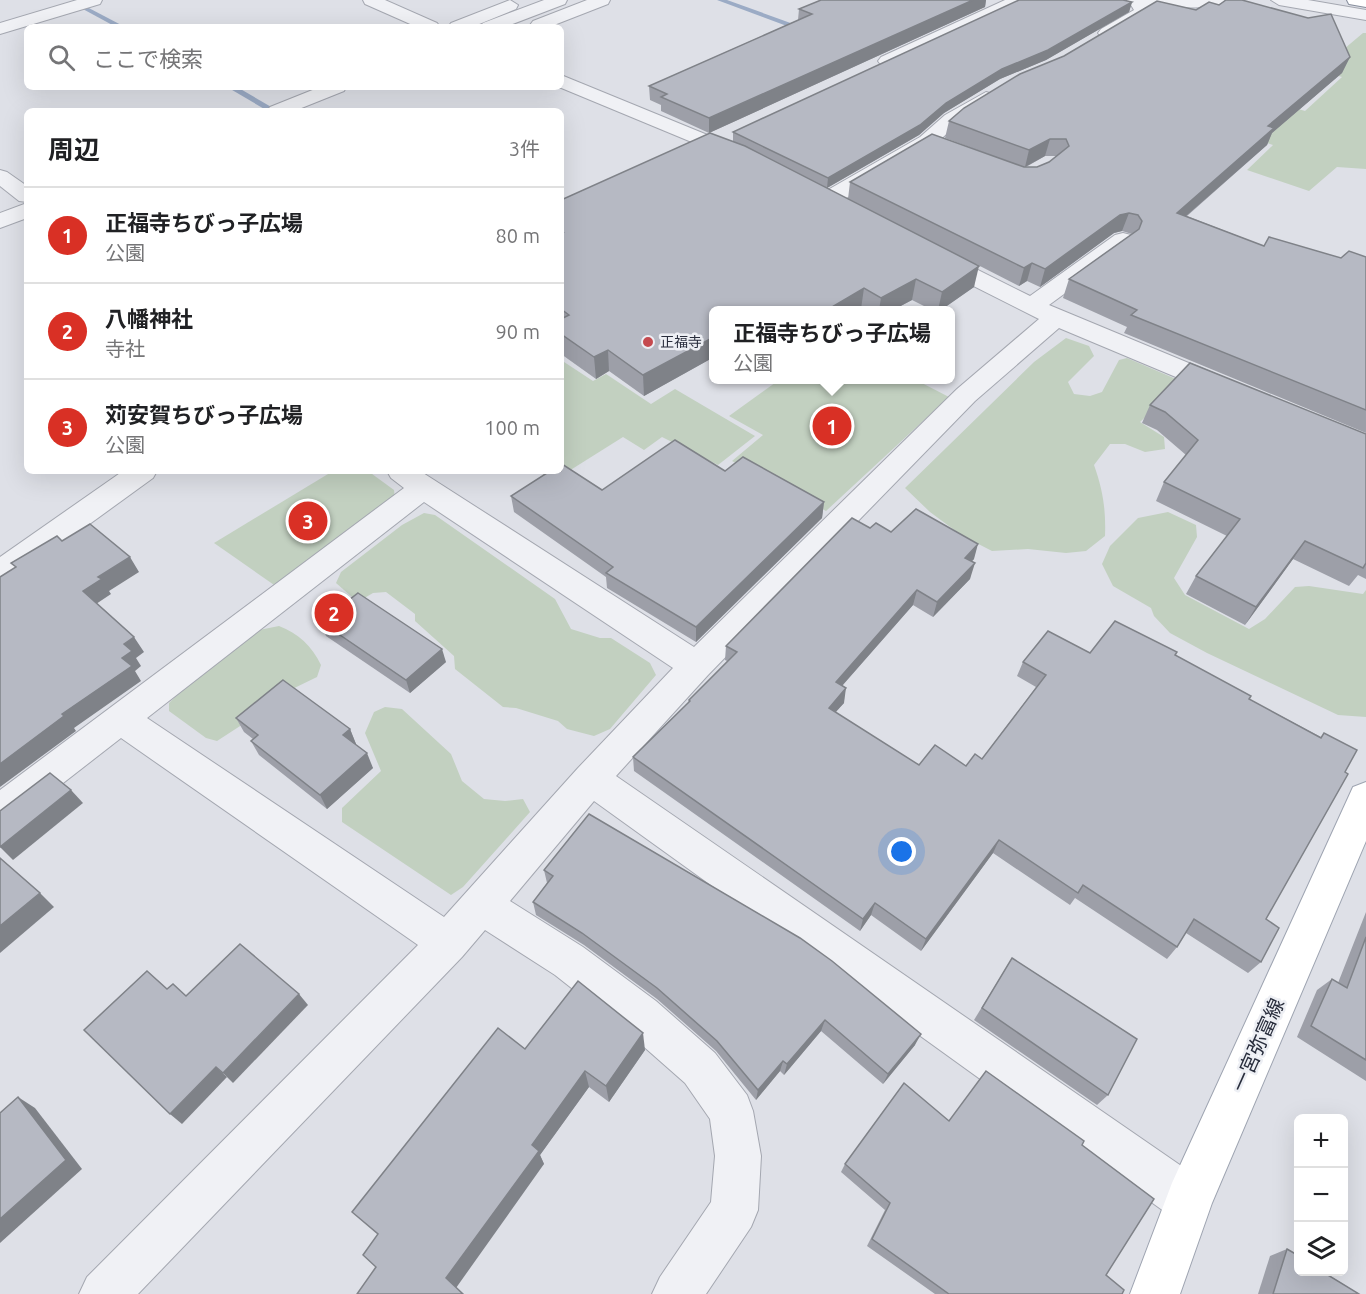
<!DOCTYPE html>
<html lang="ja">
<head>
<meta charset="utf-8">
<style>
  body { margin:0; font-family:Ubuntu,"Noto Sans JP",sans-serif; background:#f6f6f6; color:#202124 }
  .controls { position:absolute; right:18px; bottom:18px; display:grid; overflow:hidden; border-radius:9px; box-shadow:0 6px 24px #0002 }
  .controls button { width:54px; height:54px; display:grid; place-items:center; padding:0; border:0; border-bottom:2px solid #e0e0e0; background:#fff; color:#202124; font:30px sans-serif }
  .you { position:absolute; left:902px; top:852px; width:21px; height:21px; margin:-15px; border:4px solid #fff; border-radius:50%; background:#1a73e8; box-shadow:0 0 0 9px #1a73e833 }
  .badge { display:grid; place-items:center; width:39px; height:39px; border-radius:50%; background:#d93025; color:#fff; font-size:20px; font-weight:700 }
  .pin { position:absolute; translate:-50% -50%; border:3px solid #fff; box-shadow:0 2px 6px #0006 }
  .popup { position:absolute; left:709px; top:306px; width:246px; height:78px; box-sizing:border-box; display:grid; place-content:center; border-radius:9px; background:#fff; filter:drop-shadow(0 2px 4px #0005); font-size:20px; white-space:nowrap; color:#757577 }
  .popup b { font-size:22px; color:#202124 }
  .popup::after { content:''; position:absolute; left:50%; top:100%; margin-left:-12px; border:12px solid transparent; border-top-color:#fff }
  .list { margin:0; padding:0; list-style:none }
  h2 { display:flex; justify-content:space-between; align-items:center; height:78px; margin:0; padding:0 24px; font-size:26px }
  h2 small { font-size:20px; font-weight:400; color:#757577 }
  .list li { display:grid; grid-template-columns:39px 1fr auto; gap:18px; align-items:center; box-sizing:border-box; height:96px; padding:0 24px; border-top:2px solid #e0e0e0 }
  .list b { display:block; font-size:22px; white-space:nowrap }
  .list p { margin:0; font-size:20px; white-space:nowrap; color:#757577 }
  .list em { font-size:20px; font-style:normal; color:#757577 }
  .icon { flex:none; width:33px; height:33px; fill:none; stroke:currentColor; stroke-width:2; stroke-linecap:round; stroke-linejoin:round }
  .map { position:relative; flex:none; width:1366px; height:1294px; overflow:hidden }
  .search { position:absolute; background:#fff; box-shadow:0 6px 24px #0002; left:24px; top:24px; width:540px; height:66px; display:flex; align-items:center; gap:15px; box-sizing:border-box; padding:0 21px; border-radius:9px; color:#757577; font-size:22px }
  .panel { position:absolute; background:#fff; box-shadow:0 6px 24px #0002; left:24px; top:108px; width:540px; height:366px; border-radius:9px }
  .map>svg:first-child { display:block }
  .green { fill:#c2d0c0 }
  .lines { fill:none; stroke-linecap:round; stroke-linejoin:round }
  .stream { fill:#9babc5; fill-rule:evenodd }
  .minor-casing { stroke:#a4a7b0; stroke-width:2 }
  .major-casing { stroke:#9ea4b1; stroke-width:2 }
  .highway-casing { stroke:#868d9c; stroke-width:2 }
  .minor { fill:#f0f1f5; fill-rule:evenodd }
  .major { fill:#fff; fill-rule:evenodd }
  .highway { fill:#fff; fill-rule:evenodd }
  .wall { fill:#9d9fa8; fill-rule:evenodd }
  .shaded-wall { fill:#7f8288 }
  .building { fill:#b6b9c3; stroke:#7f8288; stroke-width:1.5 }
  .poi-dot { fill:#c54a4f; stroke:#edeff4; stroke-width:2 }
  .labels { text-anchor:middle; stroke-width:5; stroke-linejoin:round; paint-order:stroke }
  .far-poi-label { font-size:14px; fill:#282d3c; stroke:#edeff4; text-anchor:start }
  .near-street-label { font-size:20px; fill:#282d3c; stroke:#edeff4 }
</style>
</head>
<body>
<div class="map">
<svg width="1366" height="1294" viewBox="0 0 1366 1294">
  <rect width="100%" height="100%" fill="#dee0e7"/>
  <g class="green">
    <polygon points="1363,33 1366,33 1366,169 1337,167 1309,191 1247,170 1273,145 1257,139 1292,107 1305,111 1342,77 1319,70"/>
    <path d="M 1066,338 L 1089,346 L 1094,356 L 1068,382 L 1074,394 L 1090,396 L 1102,392 L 1119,360 L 1127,358 L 1204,391 L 1153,410 L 1140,422 L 1164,437 L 1165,449 L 1145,452 L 1125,444 L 1110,444 L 1094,465 C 1103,490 1106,510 1105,536 L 1086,551 L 1066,553 L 1028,549 L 992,551 L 961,535 L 930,512 L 905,488 L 1034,362 Z"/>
    <polygon points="561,360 593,381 606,374 651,404 675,389 755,436 718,465 662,437 644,450 623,437 553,481 538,471 561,471"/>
    <polygon points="779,380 916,380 949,397 826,511 732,461 763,435 729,416"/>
    <polygon points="333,471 368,471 394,490 395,499 277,587 214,543"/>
    <polygon points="1168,512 1196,525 1197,537 1174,578 1185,595 1249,629 1265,619 1295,587 1309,586 1363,594 1366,590 1366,717 1338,715 1207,653 1170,633 1154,616 1151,608 1113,586 1102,564 1110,546 1138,518"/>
    <polygon points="424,513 435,515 555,599 571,629 600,638 611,638 650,663 656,675 610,729 594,736 567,729 558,721 516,708 503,707 455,669 454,656 415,621 415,614 386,592 373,593 361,600 352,597 336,583 341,572 402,525"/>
    <path d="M 279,626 C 298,633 312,646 321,665 L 317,677 L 280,695 L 254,717 L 217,741 L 206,738 L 169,711 L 169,703 L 181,691 L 259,630 Z"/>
    <polygon points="385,707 402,709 451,754 462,781 484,799 505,801 523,799 530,812 463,887 451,895 342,822 342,808 381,771 365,733 374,712"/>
  </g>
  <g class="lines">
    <g class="stream">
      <polygon points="717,0 727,0 810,30 803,32"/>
      <polygon points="81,6 85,6 125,27 116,27 81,8"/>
      <polygon points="227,87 237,87 273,108 266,110"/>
    </g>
    <g class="minor-casing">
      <g id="minor">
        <polygon points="77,0 102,0 100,4 0,34 0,23"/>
        <polygon points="363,0 385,0 437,23 440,27 417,27 365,4"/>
        <polygon points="510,0 518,5 516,9 472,27 448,27 451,23"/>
        <polygon points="544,0 567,0 565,4 505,27 480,27 483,23"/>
        <polygon points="587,0 610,0 608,4 549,27 532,27 530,25 533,21"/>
        <polygon points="1005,0 1027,0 1025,4 893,65 881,65 878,61 881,57"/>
        <path d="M 1116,0 L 1225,0 C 1216,12 1164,6 1148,6 L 1152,12 L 1150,16 L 1113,37 L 1101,37 L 1098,33 L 1101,29 L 1134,10 L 1131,5 L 1118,4 Z"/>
        <polygon points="1271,0 1308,0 1366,10 1366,20 1279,5"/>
        <polygon points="561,75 749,152 752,156 749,160 742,162 735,160 559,87"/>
        <polygon points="320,87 346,87 344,91 294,111 267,111 270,107"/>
        <polygon points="986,92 993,94 996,98 993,102 959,123 934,145 835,205 827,207 819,205 816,200 819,195 920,137 945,115"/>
        <polygon points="0,170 7,172 27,186 27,202 19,201 0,186"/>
        <polygon points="27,203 27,218 0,228 0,213"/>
        <path d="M 1123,233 L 1131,235 L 1134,240 L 1131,245 L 1049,305 L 1232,381 L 1236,387 L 1232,393 L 1223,395 L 1214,393 L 1059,328 L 975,401 L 708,675 L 616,776 L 1206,1183 L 1212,1200 L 1206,1217 L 1189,1223 L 1172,1217 L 594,801 L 510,901 L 583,947 L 656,1001 L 715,1053 L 747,1095 L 753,1111 L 761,1156 L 758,1210 L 751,1227 L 706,1294 L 652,1294 L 660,1277 L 711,1202 L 715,1156 L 710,1119 L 685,1083 L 626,1031 L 555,975 L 485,930 L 462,957 L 138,1294 L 79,1294 L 87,1277 L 418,945 L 121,738 L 13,822 L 0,827 L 0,790 L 404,488 L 391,478 L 387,471 L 420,471 L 694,647 L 957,389 L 1039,319 L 928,263 L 924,258 L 928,253 L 936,251 L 944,253 L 1030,296 L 1115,235 ZM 424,502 L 673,668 L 578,768 L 444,917 L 147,718 Z"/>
        <polygon points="123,471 157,471 153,478 11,581 0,584 0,557"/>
      </g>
    </g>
    <g class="major-casing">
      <polygon id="major" points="1366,782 1366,841 1212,1203 1180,1294 1130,1294 1172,1183 1348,798 1353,787"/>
    </g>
    <g class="highway-casing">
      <polygon id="highway" points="1347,0 1366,0 1366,7 1349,4"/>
    </g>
    <use href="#minor" class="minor"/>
    <use href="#major" class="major"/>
    <use href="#highway" class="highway"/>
  </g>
  <g class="wall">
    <polygon points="821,0 986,0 985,7 709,133 661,111 661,105 650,100 649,86 798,20 799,9"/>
    <path d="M 1132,2 L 1129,12 L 1046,60 L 1000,79 L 944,113 L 919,135 L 827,188 L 848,199 L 850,182 L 988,154 L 945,138 L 949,121 L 1350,57 L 1342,73 L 1272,133 L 1267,145 L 1187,216 L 1264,246 L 1341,258 L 1366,257 L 1366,433 L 1124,333 L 1127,327 L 1063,298 L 1069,279 L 1132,234 L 1122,231 L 1114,233 L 1040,287 L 1027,281 L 1019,286 L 976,264 L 974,287 L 941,310 L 932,310 L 912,300 L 893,310 L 863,310 L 861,309 L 714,310 L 714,357 L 644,396 L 609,371 L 596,379 L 561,354 L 561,200 L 733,141 L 733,132 ZM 1045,156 L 1056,156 L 1049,162 L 1037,167 L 1026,167 Z"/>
    <polygon points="1150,405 1366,434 1366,579 1358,575 1349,586 1293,559 1245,625 1186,594 1196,576 1227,536 1156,501 1164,482 1186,455 1157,430 1142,423"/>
    <polygon points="725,471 824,502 822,518 696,642 607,588 606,577 514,512 511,496 602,490"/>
    <polygon points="870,528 891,532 974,559 972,561 970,579 933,617 913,605 842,686 844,703 835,712 919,765 966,766 982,759 1036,687 1017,676 1023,662 1090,653 1175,655 1249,699 1321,737 1324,733 1266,919 1261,962 1248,973 1186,933 1177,947 1167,959 1075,898 1070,905 993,853 921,951 871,915 860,931 634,771 633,757 688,703 689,700 727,661 725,660 726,646"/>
    <polygon points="321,622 446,662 410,693 326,636"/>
    <polygon points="236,718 350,729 356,744 355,745 373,768 327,809 259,755 251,741 253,739 244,732"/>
    <polygon points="544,870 915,1045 883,1084 821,1031 784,1075 780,1071 756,1100 716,1051 657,999 584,945 536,915 533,902 547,883"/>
    <polygon points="1366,912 1366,1081 1297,1037 1317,990 1332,979 1338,983"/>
    <polygon points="1012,958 1108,1095 1097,1105 974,1020"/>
    <polygon points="525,1049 645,1050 609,1102 589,1087 540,1155 544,1164 376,1267"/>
    <polygon points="949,1121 1082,1145 1106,1275 1122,1294 935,1294 867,1246 885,1210 841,1172 845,1164"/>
    <polygon points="1287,1249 1359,1294 1258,1294 1270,1256"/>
  </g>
  <g class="shaded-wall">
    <polygon points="973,0 986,0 985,7 709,133 709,118"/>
    <polygon points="1132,2 1129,12 1046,60 1000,79 944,113 919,135 827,188 828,178 946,103 1002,69"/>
    <polygon points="1350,57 1342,73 1272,133 1267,145 1170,230 1177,213 1268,126"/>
    <polygon points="1050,139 1045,156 1025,167 1029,150"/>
    <polygon points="1129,213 1122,231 1114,233 1040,287 1045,269 1120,215"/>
    <polygon points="1032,263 1027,281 1019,286 1024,268"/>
    <polygon points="979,266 974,287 941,310 938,310 942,292"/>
    <polygon points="916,279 912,300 893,310 879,310 881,298"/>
    <polygon points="864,288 861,309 859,310 827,310"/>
    <polygon points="714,337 714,357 644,396 643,375"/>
    <polygon points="608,350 609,371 596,379 594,357"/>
    <polygon points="824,502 822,518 696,642 696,627"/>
    <polygon points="1305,541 1293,559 1245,625 1256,607"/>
    <polygon points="978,544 974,559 960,573 965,558"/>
    <polygon points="130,557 139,572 109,591 111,594 93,606 83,591 98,577"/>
    <polygon points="975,563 970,579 933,617 937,602"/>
    <polygon points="917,590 913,605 833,696 836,682"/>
    <polygon points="134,637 144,652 136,658 141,666 135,671 141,681 74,728 76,731 0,787 0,764 62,714 122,658 124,644"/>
    <polygon points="442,649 446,662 410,693 406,680"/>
    <polygon points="846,688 844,703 826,723 829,708"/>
    <polygon points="350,729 356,744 349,750 343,735"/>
    <polygon points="367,753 373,768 327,809 320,795"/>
    <polygon points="71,790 83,803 13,860 0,847"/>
    <polygon points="999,840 993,853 921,951 926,939"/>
    <polygon points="40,893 54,907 0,953 0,926"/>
    <polygon points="875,903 871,915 860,931 863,919"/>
    <polygon points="299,994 308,1005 233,1083 223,1073"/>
    <polygon points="825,1020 821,1031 784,1075 787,1064"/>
    <polygon points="643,1033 645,1050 609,1102 606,1086"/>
    <polygon points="921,1034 915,1045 883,1084 888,1074"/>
    <polygon points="783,1061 780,1071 756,1100 758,1090"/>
    <polygon points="216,1067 227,1077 182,1124 170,1114"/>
    <polygon points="585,1071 589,1087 540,1155 544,1164 456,1288 446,1278 532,1145"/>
    <polygon points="18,1097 35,1108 82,1169 0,1243 0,1219"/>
  </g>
  <g class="building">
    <polygon points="821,0 973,0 709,118 661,97 667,94 649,86 812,14 799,9"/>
    <polygon points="1019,0 1123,0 1132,2 1048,50 1002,69 946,103 920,125 828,178 733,132"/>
    <polygon points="1226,0 1242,0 1308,18 1331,14 1350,57 1268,126 1274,128 1177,213 1264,246 1269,237 1341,258 1349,251 1366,257 1366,410 1131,315 1137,310 1069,279 1139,229 1142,221 1138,215 1129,213 1120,215 1045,269 1032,263 1024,268 850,182 932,134 1024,167 1037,167 1049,162 1069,146 1066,139 1050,139 1029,150 949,121 964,108 1020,74 1064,56 1157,1 1196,10 1209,2 1219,5"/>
    <polygon points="710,133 745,146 979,266 942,292 916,279 881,298 864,288 827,310 714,310 714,337 643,375 608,350 594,357 561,334 561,319 569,315 561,309 561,232 563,232 561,230 561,200"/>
    <polygon points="1190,363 1366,434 1366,563 1363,568 1305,541 1256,607 1196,576 1240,519 1164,482 1198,440 1165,412 1150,405"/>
    <polygon points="675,440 725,471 743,457 824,502 696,627 606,573 613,567 511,496 550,471 561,471 561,464 562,464 602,490"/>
    <polygon points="916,509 978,544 965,558 975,563 937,602 917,590 836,682 846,688 829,708 919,765 935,745 966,766 975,754 982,759 1046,675 1023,662 1048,631 1090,653 1115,621 1177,652 1175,655 1251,696 1249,699 1321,738 1324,733 1357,750 1345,772 1348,774 1266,919 1279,928 1261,962 1194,919 1177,947 1083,885 1078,893 999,840 926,939 875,903 863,919 633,757 690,701 689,700 737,652 726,646 852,518 870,528 876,523 891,532"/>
    <polygon points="90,524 130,557 98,577 102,579 83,591 134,637 124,644 132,651 122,658 132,666 62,714 64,716 0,764 0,577 16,567 11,563 57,536 62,541"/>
    <polygon points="358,593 442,649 406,680 321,622"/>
    <polygon points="283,680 350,729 343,735 367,753 320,795 251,741 258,735 236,718"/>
    <polygon points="50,773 71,790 0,847 0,811"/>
    <polygon points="589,814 800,938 832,961 921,1034 888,1074 825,1020 787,1064 783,1061 758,1090 717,1041 657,988 582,933 533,902 553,876 544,870"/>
    <polygon points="0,858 40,893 0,926"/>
    <polygon points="1366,937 1366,1060 1311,1026 1332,979 1347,988"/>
    <polygon points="240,944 299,994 223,1073 216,1067 170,1114 84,1030 147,971 167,989 173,984 186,996"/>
    <polygon points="1012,958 1137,1039 1108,1095 982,1008"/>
    <polygon points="578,981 643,1033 606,1086 585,1071 532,1145 539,1151 446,1278 463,1294 357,1294 376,1267 363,1255 378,1234 352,1212 498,1028 525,1049"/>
    <polygon points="986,1071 1084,1141 1082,1145 1154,1199 1106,1275 1124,1290 1122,1294 949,1294 872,1239 890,1203 845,1164 904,1083 949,1121"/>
    <polygon points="18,1097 66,1160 0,1219 0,1113"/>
    <polygon points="1287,1249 1299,1256 1299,1272 1323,1272 1359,1294 1273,1294"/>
  </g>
  <circle class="poi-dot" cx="648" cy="342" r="6"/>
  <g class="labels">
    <g class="far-poi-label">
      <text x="660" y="347">正福寺</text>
    </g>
    <g class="near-street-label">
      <text transform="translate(1258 1045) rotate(-66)" y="7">一宮弥富線</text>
    </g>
  </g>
</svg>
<div class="controls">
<button>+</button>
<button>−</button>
<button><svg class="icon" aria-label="layers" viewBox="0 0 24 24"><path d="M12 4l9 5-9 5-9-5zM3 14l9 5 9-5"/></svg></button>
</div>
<div class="you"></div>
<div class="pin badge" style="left:832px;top:426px">1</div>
<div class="popup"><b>正福寺ちびっ子広場</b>公園</div>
<div class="pin badge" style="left:334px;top:613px">2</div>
<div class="pin badge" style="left:308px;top:521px">3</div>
<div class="search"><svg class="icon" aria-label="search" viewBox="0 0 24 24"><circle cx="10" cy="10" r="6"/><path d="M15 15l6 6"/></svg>ここで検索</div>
<section class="panel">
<h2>周辺<small>3件</small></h2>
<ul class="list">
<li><span class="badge">1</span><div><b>正福寺ちびっ子広場</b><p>公園</p></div><em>80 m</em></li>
<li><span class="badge">2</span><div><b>八幡神社</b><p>寺社</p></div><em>90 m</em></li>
<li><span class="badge">3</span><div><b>苅安賀ちびっ子広場</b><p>公園</p></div><em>100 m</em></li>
</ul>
</section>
</div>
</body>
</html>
